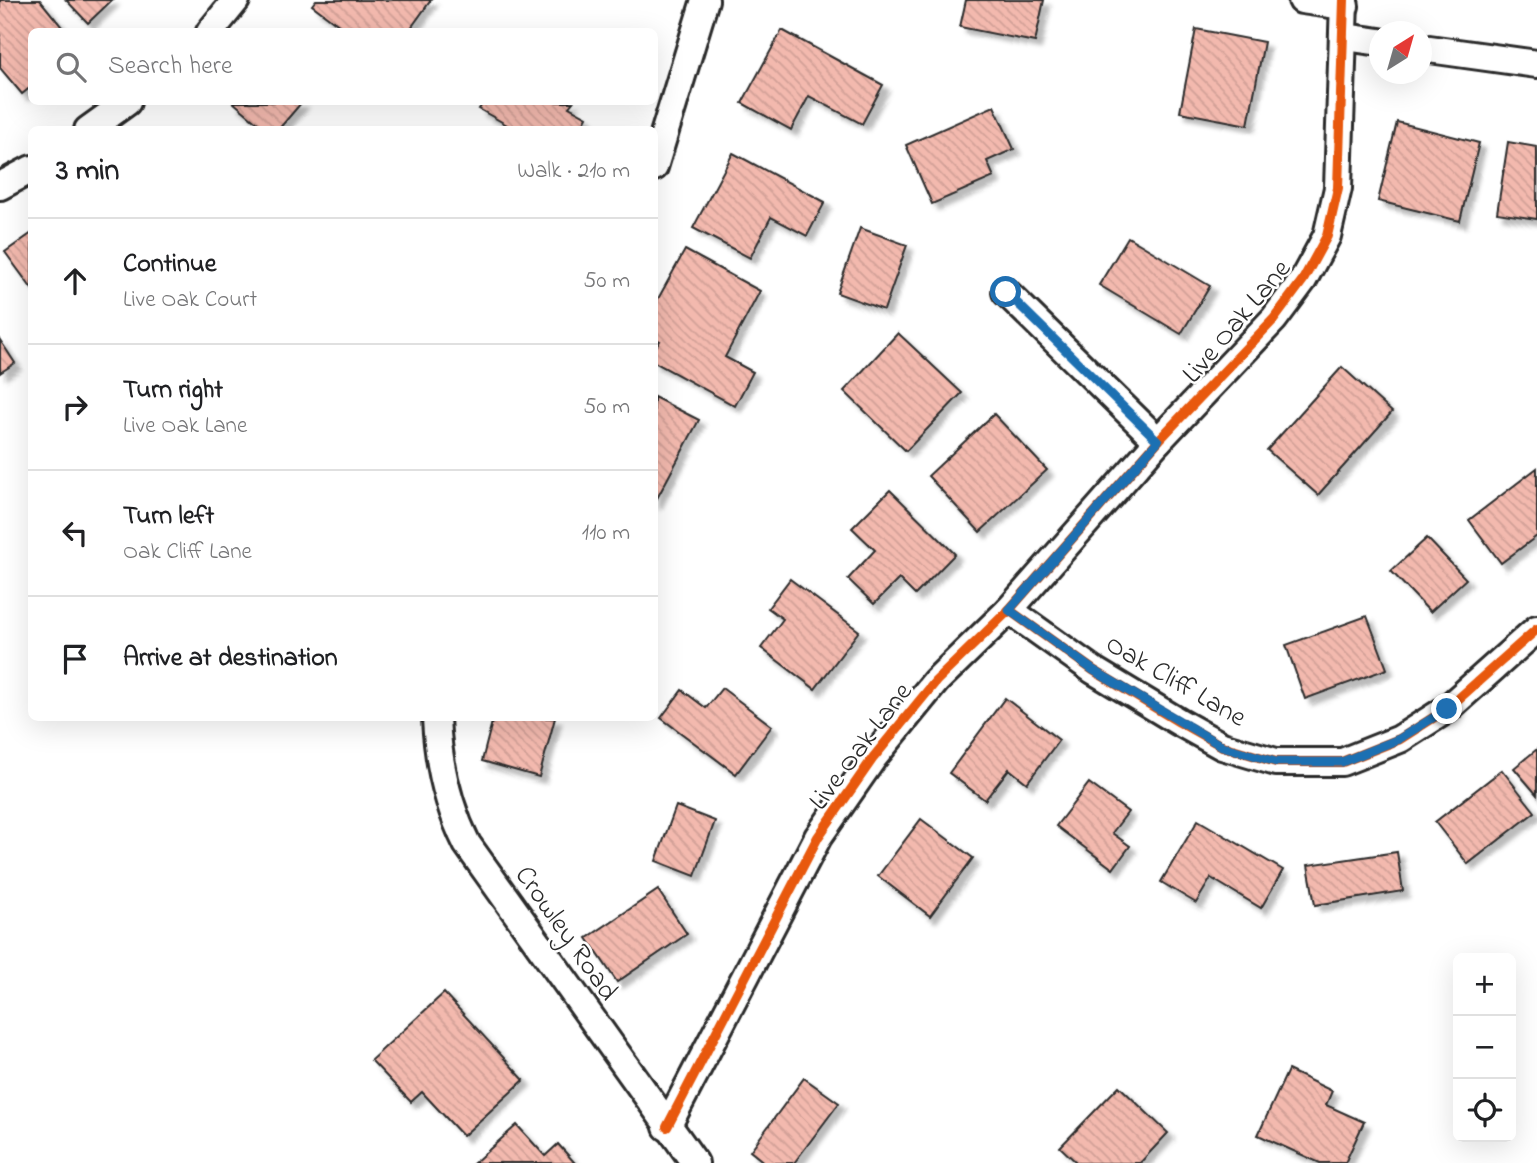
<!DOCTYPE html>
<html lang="en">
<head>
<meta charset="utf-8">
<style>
  body { margin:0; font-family:"Indie Flower",sans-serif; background:#f2f2f2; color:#202124 }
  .controls { position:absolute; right:21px; bottom:21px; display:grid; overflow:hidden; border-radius:10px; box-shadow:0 7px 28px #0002 }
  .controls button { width:63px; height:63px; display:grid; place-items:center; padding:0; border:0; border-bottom:2px solid #e0e0e0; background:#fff; color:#202124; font:35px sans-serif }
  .compass { position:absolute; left:1369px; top:21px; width:63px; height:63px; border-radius:50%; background:#fff; box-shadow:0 7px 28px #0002; rotate:37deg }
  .stop { position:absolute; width:21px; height:21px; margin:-16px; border:5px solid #1f6fb2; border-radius:50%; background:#fff }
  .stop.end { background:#1f6fb2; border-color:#fff; box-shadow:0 2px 7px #0008 }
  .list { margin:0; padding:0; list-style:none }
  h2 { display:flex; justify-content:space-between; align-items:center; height:91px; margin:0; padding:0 28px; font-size:30px }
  h2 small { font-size:23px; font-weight:400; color:#757577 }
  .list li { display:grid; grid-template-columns:46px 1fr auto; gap:21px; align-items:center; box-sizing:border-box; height:126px; padding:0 28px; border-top:2px solid #e0e0e0 }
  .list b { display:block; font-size:26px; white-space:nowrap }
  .list p { margin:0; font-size:23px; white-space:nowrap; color:#757577 }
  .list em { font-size:23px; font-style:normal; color:#757577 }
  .icon { flex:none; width:38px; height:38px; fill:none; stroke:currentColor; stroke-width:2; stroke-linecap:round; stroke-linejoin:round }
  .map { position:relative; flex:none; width:1537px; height:1163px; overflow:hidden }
  .search { position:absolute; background:#fff; box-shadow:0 7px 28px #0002; left:28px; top:28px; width:630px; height:77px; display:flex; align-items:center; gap:18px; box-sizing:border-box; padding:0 24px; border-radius:10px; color:#757577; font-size:26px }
  .panel { position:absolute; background:#fff; box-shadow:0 7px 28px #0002; left:28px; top:126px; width:630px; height:595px; border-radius:10px }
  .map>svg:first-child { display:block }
  .building { fill:url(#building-back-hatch); stroke:#2b2b2b; stroke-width:2; filter:url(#shadow) }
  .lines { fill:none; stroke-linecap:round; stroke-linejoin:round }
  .street-casing { stroke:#2b2b2b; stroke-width:32 }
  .street { stroke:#fff; stroke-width:26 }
  .cycleway-casing { stroke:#fff; stroke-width:15 }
  .cycleway { stroke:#e8590c; stroke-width:10 }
  .route { stroke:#1f6fb2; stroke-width:9 }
  .labels { text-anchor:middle; stroke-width:5; stroke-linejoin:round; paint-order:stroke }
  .street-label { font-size:28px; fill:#2b2b2b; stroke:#fff }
</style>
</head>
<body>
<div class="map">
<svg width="1537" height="1163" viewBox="0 0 1537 1163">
  <defs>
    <pattern id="building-back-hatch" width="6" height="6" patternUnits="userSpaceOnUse" patternTransform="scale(1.75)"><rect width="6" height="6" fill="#f3b9ae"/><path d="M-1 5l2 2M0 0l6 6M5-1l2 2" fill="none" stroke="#d09f96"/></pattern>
    <filter id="shadow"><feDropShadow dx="6" dy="6" stdDeviation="2" flood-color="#0004"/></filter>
  </defs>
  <rect width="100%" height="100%" fill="#fff"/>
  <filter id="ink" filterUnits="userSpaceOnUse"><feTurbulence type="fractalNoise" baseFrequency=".0143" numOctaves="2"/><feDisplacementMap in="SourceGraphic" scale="14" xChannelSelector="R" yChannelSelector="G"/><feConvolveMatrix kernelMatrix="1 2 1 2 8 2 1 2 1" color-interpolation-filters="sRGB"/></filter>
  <g filter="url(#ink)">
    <g class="building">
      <polygon points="0,0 40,0 66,32 32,32 32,86 22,94 0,68"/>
      <polygon points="66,0 112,0 88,23"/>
      <polygon points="316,0 431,0 408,32 348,32 312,5"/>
      <polygon points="966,0 1044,0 1035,42 960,27"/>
      <polygon points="1196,29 1264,42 1248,125 1180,112"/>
      <polygon points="782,30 883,85 862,124 809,96 791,130 742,103"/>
      <polygon points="233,102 302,102 278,130 266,130"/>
      <polygon points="484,102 573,102 569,107 587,117 580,130 516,130 479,109"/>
      <polygon points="994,106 1014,149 987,161 994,177 932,204 906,145"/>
      <polygon points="1397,122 1479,143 1460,221 1378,201"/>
      <polygon points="1508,142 1537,147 1537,219 1497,213"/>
      <polygon points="733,153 825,202 807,236 771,217 750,258 693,228"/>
      <polygon points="860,228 907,245 884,310 837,293"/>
      <polygon points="32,233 32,289 5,252"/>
      <polygon points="1128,237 1210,286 1181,334 1099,285"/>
      <polygon points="685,250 760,291 725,357 753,372 735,406 654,362 654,350 660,341 654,338 654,306"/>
      <polygon points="898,333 962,393 906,451 844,391"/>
      <polygon points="0,340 15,363 0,373"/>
      <polygon points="1342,367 1392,412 1318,495 1267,450"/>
      <polygon points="654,397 699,420 654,504"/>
      <polygon points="994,414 1047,470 980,532 928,476"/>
      <polygon points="1537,468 1537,536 1501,563 1469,520"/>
      <polygon points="890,490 955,554 915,595 899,579 874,604 848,579 875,550 852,528"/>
      <polygon points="1427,538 1466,579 1430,612 1391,571"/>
      <polygon points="790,579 859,631 815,689 761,648 783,619 768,608"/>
      <polygon points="1367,616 1387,669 1305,699 1286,645"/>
      <polygon points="722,688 772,726 736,774 661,718 682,690 706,708"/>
      <polygon points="1005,698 1059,740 1027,783 1009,769 985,800 949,773"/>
      <polygon points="493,718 555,718 539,777 482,761"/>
      <polygon points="1537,749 1537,795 1514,768"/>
      <polygon points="1502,770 1535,812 1468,864 1435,822"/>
      <polygon points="1089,783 1128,812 1112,833 1130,846 1113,869 1056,826"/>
      <polygon points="676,806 715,821 695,876 656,861"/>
      <polygon points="921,819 973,858 930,916 878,876"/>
      <polygon points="1198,820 1283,870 1261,908 1211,878 1196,903 1161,882"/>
      <polygon points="1397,852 1403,891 1315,905 1308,865"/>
      <polygon points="658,890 687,934 617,982 587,938"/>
      <polygon points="444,993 524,1080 463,1136 422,1092 411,1102 371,1060"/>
      <polygon points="1288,1070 1332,1091 1326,1105 1364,1122 1345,1163 1320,1163 1258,1135"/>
      <polygon points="804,1078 839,1103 794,1163 765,1163 750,1151"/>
      <polygon points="1119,1086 1168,1133 1140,1163 1077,1163 1060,1147"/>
      <polygon points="517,1125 545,1156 558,1144 575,1163 474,1163"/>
    </g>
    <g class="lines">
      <g class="street-casing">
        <g id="street">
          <polyline points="1302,0 1345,6"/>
          <polyline points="210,32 236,0"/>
          <polyline points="1345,37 1380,42"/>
          <polyline points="1422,48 1537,64"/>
          <polyline points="88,130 127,102"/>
          <polyline points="654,167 705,0"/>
          <polyline points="0,186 32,169"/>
          <polyline points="1006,292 1158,441"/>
          <polyline points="1009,610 1093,670 1179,722 1222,746 1276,762 1342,762 1400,739 1447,709 1537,629"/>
          <path d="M 436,718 C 438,762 447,804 467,844 L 695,1163"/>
          <polyline points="667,1127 818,837 873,758 936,681 1009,610 1158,441 1274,319 1303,280 1327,236 1338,188 1344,0"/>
        </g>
      </g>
      <use href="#street" class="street"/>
      <g class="cycleway-casing">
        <g id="cycleway">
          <polyline points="1009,610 1093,670 1179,722 1222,746 1276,762 1342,762 1400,739 1447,709 1537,629"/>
          <polyline points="667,1127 818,837 873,758 936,681 1009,610 1158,441 1274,319 1303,280 1327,236 1338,188 1344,0"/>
        </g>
      </g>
      <use href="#cycleway" class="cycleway"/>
    </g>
  </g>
  <g class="lines" filter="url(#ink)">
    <polyline class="route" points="1006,292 1158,441 1009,610 1093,670 1222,746 1276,762 1342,762 1399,739 1447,709"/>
  </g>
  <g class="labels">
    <g class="street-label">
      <text transform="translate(1235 320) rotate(-50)" y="10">Live Oak Lane</text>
      <text transform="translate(1177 679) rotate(30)" y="10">Oak Cliff Lane</text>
      <text transform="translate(859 745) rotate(-53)" y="10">Live Oak Lane</text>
      <text transform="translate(568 932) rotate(55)" y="10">Crowley Road</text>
    </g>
  </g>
</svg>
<div class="controls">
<button>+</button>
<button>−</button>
<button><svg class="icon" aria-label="locate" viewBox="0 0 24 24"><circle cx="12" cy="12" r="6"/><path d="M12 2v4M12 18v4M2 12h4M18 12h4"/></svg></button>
</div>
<svg class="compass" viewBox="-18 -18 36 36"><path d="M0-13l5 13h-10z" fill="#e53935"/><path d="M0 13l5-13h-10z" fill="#757577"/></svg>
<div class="stop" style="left:1006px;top:292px"></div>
<div class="stop end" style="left:1447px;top:709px"></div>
<div class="search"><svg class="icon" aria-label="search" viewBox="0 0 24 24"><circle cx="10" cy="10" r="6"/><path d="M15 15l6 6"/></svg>Search here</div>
<section class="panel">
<h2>3 min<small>Walk · 210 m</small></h2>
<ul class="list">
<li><svg class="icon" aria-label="ahead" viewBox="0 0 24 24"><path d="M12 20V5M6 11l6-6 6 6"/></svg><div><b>Continue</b><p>Live Oak Court</p></div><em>50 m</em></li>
<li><svg class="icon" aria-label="right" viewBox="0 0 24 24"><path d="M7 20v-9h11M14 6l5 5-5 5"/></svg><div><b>Turn right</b><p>Live Oak Lane</p></div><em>50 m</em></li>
<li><svg class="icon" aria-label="left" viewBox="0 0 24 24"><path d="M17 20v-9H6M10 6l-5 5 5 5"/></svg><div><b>Turn left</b><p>Oak Cliff Lane</p></div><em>110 m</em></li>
<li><svg class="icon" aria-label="arrive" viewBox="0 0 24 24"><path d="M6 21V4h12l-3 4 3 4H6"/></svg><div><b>Arrive at destination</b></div></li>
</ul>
</section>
</div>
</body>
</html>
